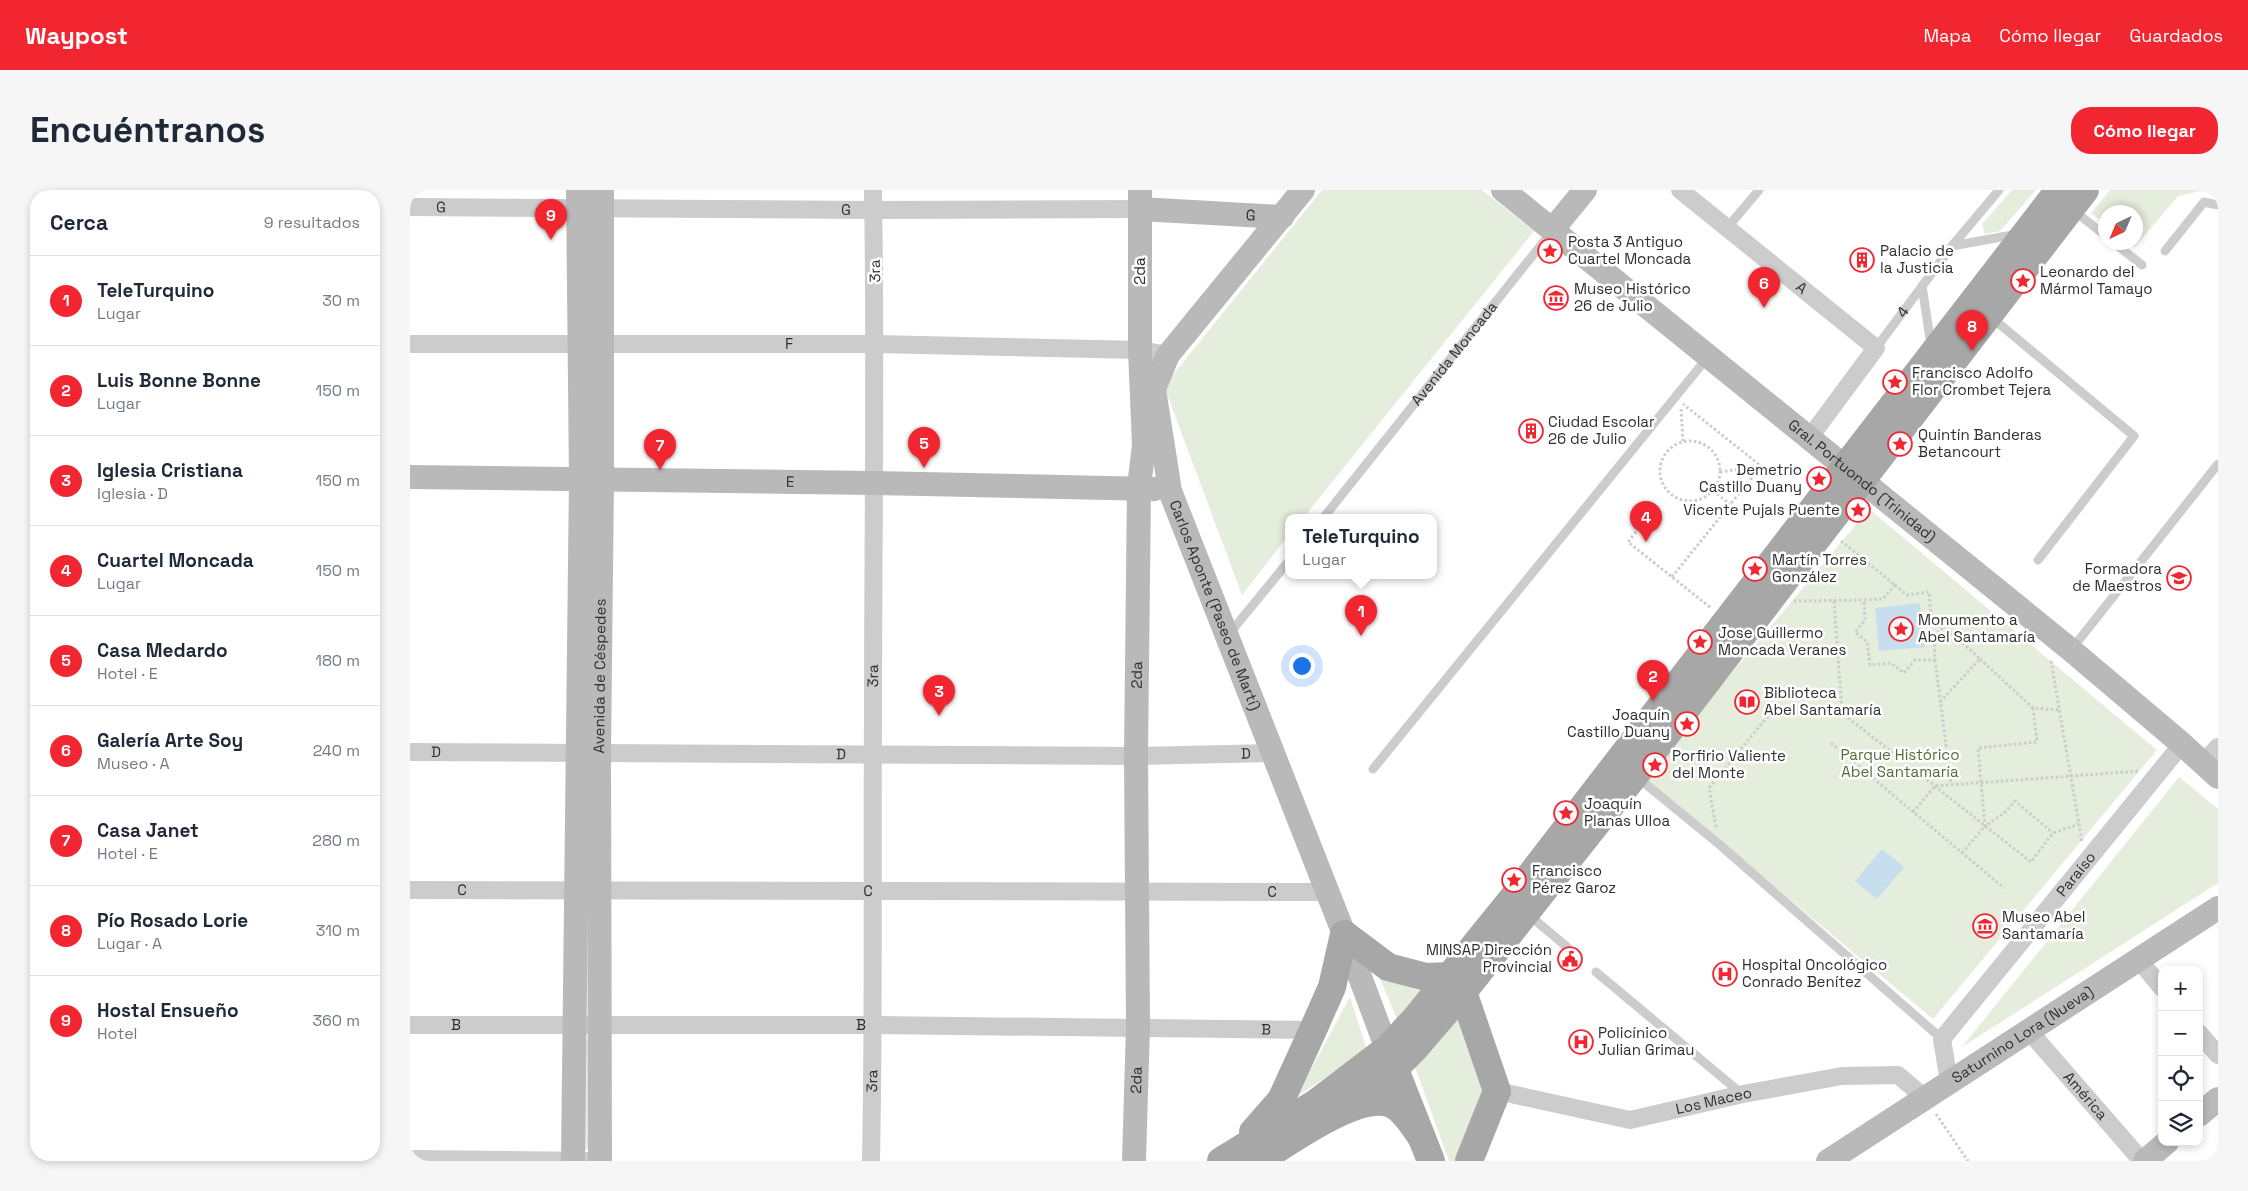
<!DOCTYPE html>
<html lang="es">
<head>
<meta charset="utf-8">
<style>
  body { margin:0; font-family:"Space Grotesk",sans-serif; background:#f6f6f7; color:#1f2937 }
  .controls { position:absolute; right:15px; bottom:15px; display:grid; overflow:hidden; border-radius:10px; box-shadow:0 2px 8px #0003 }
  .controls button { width:45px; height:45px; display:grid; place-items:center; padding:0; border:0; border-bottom:1px solid #e0e1e3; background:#fff; color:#1f2937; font:25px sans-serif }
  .compass { position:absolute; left:1688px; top:15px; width:45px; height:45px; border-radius:50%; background:#fff; box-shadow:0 2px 8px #0003; rotate:224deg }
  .you { position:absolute; left:891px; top:475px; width:18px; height:18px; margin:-12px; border:4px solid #fff; border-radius:50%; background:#1a73e8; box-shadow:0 0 0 8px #1a73e833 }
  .badge { display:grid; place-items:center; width:32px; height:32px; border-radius:50%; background:#f12631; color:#fff; font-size:16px; font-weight:700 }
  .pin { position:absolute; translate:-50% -41px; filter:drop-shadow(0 1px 2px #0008) }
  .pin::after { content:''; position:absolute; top:26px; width:18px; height:15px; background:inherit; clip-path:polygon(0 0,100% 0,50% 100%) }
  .popup { position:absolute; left:875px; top:324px; width:152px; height:65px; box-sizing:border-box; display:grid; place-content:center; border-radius:10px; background:#fff; filter:drop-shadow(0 1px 4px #0005); font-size:16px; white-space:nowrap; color:#747a83 }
  .popup b { font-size:19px; color:#1f2937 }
  .popup::after { content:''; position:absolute; left:50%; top:100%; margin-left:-10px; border:10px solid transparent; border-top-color:#fff }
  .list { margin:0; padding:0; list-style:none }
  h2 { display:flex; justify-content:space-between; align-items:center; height:65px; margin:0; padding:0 20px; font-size:21px }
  h2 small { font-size:16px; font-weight:400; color:#747a83 }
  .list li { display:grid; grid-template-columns:32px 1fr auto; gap:15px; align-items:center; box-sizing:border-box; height:90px; padding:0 20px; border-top:1px solid #e0e1e3 }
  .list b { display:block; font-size:19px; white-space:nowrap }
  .list p { margin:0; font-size:16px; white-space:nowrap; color:#747a83 }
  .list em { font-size:16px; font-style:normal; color:#747a83 }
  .icon { flex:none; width:28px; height:28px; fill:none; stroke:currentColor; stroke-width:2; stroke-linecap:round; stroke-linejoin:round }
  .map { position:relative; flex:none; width:1808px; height:971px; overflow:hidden; border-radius:20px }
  header { display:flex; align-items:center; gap:30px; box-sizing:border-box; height:70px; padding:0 25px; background:#f12631; color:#fff }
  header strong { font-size:24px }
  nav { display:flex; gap:28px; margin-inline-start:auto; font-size:18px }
  .intro { display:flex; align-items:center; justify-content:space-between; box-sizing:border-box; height:120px; padding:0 30px }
  h1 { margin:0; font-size:35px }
  .button { padding:12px 22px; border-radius:20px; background:#f12631; color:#fff; font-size:18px; font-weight:700 }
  main { display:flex; gap:30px; padding:0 30px }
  aside { flex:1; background:#fff; border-radius:20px; box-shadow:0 2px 8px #0003 }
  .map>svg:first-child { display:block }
  .green { fill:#e5eddc }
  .water { fill:#c7deee }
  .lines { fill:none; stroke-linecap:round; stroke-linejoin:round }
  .path { stroke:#ccc; stroke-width:3; stroke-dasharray:2.5 2.5; stroke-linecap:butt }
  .lane { stroke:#ccc; stroke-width:9 }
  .street { stroke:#ccc; stroke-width:18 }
  .secondary { stroke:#b9b9b9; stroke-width:24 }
  .primary { stroke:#a7a7a7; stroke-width:28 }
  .labels { text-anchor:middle; stroke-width:5; stroke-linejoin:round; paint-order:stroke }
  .street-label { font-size:15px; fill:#2f2f2f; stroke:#fff }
  .poi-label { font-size:15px; fill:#2f2f2f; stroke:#fff; text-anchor:start }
  .park-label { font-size:15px; fill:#516e39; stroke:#fff }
</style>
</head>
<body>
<header>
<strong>Waypost</strong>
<nav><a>Mapa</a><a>Cómo llegar</a><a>Guardados</a></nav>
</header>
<div class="intro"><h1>Encuéntranos</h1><a class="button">Cómo llegar</a></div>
<main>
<aside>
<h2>Cerca<small>9 resultados</small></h2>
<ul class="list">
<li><span class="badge">1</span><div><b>TeleTurquino</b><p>Lugar</p></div><em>30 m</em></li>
<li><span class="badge">2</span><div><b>Luis Bonne Bonne</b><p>Lugar</p></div><em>150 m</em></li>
<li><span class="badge">3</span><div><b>Iglesia Cristiana</b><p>Iglesia · D</p></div><em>150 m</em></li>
<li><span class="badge">4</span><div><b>Cuartel Moncada</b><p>Lugar</p></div><em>150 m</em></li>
<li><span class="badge">5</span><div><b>Casa Medardo</b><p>Hotel · E</p></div><em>180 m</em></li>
<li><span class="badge">6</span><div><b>Galería Arte Soy</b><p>Museo · A</p></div><em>240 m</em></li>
<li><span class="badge">7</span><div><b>Casa Janet</b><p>Hotel · E</p></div><em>280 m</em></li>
<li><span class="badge">8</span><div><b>Pío Rosado Lorie</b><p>Lugar · A</p></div><em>310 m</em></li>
<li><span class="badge">9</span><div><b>Hostal Ensueño</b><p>Hotel</p></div><em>360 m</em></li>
</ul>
</aside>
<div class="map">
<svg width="1808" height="971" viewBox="0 0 1808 971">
  <rect width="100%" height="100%" fill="#fff"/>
  <g class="green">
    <polygon points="912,0 1072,0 1124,41 894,327 878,327 878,346 832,405 754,196"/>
    <polygon points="1602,0 1626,0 1590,41 1575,44 1572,34"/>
    <polygon points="1700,0 1795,0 1768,6 1725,57 1719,53 1726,52 1726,22 1696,22 1695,34 1681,23"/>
    <polygon points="1459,319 1747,560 1523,829 1234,588"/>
    <polygon points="1769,587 1808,619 1808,693 1552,857"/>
    <polygon points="969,786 1012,802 987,829"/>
    <polygon points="940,807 957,860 886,907"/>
    <polygon points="1045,823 1080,905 1051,971 1039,971 1004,874"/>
    <polygon points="175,850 179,850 178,959 175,960"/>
  </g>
  <g class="water">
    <polygon points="1510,413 1515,457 1469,461 1465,418"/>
    <polygon points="1472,659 1494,677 1467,709 1445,691"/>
  </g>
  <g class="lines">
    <g class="path">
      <polyline points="1271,219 1273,251"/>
      <circle cx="1280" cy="281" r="30"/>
      <polyline points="1310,282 1351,276"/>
      <polyline points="1303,301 1320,314"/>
      <polyline points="1229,338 1218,352 1301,418"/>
      <polyline points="1431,351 1485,395"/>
      <polyline points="1262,387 1351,276 1273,214"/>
      <polygon points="1485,395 1497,405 1519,402 1521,425 1534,436 1524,447 1525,470 1505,470 1494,483 1481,473 1460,475 1457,452 1445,442 1455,430 1454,410 1473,409"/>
      <polyline points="1384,411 1454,410"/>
      <polyline points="1424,411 1432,523 1621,672 1643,643 1669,634"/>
      <polyline points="1570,469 1623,518 1649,520"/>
      <polyline points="1525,470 1541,594"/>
      <polyline points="1641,471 1672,652"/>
      <polyline points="1530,512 1570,469 1534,436"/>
      <polyline points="1623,518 1627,552 1568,558 1575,636 1594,623 1605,611 1643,643"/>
      <polyline points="1421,553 1594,698"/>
      <polyline points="1503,622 1525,596 1730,581"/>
      <polyline points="1306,637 1299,598 1367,515"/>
      <polyline points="1552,663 1575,636"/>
      <polyline points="1526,924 1558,971"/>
    </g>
    <g class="lane">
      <polyline points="1663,20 1696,46"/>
      <polyline points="1317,38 1349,0"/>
      <polyline points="1703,52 1732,75"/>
      <polyline points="1542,56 1608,44"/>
      <polyline points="1755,61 1794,12 1808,15"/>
      <polyline points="1512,96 1521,155"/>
      <polyline points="1581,127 1724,246 1628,370"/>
      <path id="s1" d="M 1466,158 L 1542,56 L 1589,0"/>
      <path id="s2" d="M 914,327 L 1143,40"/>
      <polyline points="819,444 878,372"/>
      <polyline points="1661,460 1808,274"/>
      <polyline points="963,579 1297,168"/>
      <polyline points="1227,587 1310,655 1532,849"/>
      <polyline points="1119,725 1157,757"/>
      <polyline points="1186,782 1332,904"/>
    </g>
    <g class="street">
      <path id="s3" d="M 1270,0 L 1466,158 L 1400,247"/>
      <path id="s4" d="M 0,17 L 464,20 L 730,19"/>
      <path id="s5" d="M 0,154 L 466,154 L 730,160 L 758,165"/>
      <path id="s6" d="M 0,562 L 726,566 L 863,563"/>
      <polyline points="1793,573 1808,557"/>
      <path id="s7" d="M 0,700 L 916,702"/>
      <polyline points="1729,770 1752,798"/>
      <path id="s8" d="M 0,835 L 464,835 L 903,840"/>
      <path id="s9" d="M 1619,841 L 1732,971"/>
      <polyline points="1789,843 1808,865"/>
      <path id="s10" d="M 1539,892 L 1532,849 L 1772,554"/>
      <path id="s11" d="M 1087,901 L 1220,930 L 1333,904 L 1432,886 L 1488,885 L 1515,908"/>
      <polyline points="0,969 180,971"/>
      <path id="s12" d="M 461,971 C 464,823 462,675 463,527 C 463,351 466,176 463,0"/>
    </g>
    <g class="secondary">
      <path id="s13" d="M 893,0 L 758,165 L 744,199 L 760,301 L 934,744 L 977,859"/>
      <path id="s14" d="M 1093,0 L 1661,460 L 1772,554 L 1808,587"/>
      <path id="s15" d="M 730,19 L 872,27"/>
      <polyline points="1143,39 1175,0"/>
      <path id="s16" d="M 0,287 L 464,293 L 744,299"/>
      <polyline points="1789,925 1808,909"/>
      <polyline points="163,971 171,289 168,0"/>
      <path id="s17" d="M 190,971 L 189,562 L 192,289 L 192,0"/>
      <path id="s18" d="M 724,971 L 728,836 L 726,566 L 729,297 L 734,255 L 730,160 L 730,0"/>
      <path id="s19" d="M 1418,971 L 1808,718"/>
      <polyline points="1735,971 1757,952"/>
    </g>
    <g class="primary">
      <polyline points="1053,802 1087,901 1059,971"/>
      <polyline points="978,862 1021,971"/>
      <polyline points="922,926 985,878 1005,858 1053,802 1225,585 1675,0"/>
      <polyline points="843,942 871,910 903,840 922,797 934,744 978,777 1016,787 1039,786"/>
      <path d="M 850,970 C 878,953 948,901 981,914 C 994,919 1004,937 1012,948"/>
      <polyline points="811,971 906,913 977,859 1005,829 1102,709 1649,0"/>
    </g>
  </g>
  <defs>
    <g id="sight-ring" transform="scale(1.25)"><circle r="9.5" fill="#fff" stroke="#f12631" stroke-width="1.5"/><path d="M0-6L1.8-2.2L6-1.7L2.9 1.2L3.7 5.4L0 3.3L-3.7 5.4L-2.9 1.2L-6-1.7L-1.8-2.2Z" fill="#f12631"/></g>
    <g id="building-ring" transform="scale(1.25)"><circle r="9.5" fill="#fff" stroke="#f12631" stroke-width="1.5"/><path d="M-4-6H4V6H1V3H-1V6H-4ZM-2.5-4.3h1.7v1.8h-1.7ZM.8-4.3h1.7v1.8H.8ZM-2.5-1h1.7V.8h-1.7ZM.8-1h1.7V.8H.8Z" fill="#f12631"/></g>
    <g id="museum-ring" transform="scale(1.25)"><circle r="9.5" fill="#fff" stroke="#f12631" stroke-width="1.5"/><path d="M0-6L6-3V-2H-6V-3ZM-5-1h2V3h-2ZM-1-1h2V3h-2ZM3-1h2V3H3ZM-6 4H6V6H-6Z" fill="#f12631"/></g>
    <g id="university-ring" transform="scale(1.25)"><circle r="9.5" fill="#fff" stroke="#f12631" stroke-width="1.5"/><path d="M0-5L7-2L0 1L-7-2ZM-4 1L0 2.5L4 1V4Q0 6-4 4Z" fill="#f12631"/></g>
    <g id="library-ring" transform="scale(1.25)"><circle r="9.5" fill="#fff" stroke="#f12631" stroke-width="1.5"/><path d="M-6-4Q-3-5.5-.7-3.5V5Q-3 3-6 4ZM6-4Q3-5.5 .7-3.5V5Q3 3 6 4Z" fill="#f12631"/></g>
    <g id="civic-ring" transform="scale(1.25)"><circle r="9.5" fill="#fff" stroke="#f12631" stroke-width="1.5"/><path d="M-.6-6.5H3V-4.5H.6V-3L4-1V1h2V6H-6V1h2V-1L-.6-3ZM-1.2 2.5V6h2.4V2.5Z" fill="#f12631"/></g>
    <g id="hospital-ring" transform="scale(1.25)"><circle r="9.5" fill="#fff" stroke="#f12631" stroke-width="1.5"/><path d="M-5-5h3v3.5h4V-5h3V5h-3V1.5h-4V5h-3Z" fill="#f12631"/></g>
  </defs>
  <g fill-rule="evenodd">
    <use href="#sight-ring" x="1140" y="61"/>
    <use href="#building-ring" x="1452" y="70"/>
    <use href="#sight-ring" x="1613" y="91"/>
    <use href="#museum-ring" x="1146" y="108"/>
    <use href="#sight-ring" x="1485" y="192"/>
    <use href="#building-ring" x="1121" y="241"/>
    <use href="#sight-ring" x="1490" y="254"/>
    <use href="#sight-ring" x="1409" y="289"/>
    <use href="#sight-ring" x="1448" y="320"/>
    <use href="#sight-ring" x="1345" y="379"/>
    <use href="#university-ring" x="1769" y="388"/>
    <use href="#sight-ring" x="1491" y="439"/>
    <use href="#sight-ring" x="1290" y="452"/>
    <use href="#library-ring" x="1337" y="512"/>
    <use href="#sight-ring" x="1277" y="534"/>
    <use href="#sight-ring" x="1245" y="575"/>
    <use href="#sight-ring" x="1156" y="623"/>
    <use href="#sight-ring" x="1104" y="690"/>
    <use href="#museum-ring" x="1575" y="736"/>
    <use href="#civic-ring" x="1160" y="769"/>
    <use href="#hospital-ring" x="1315" y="784"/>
    <use href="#hospital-ring" x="1171" y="852"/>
  </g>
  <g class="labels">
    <g class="street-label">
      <text dy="5" stroke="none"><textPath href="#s4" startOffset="31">G</textPath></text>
      <text dy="5" stroke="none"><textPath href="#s4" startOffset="436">G</textPath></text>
      <text dy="5" stroke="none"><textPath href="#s15" startOffset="111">G</textPath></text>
      <text transform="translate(465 81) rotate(-91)" y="5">3ra</text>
      <text transform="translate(730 81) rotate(-90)" y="5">2da</text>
      <text dy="5" stroke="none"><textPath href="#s3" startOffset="156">A</textPath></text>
      <text dy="5" stroke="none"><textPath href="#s1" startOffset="45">4</textPath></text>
      <text dy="5" stroke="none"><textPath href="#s5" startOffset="379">F</textPath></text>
      <text dy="5" stroke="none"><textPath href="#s2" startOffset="209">Avenida Moncada</textPath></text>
      <text dy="5" stroke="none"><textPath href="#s14" startOffset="462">Gral. Portuondo (Trinidad)</textPath></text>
      <text dy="5" stroke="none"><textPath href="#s16" startOffset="380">E</textPath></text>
      <text dy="5" stroke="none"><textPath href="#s13" startOffset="476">Carlos Aponte (Paseo de Martí)</textPath></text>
      <text dy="5" stroke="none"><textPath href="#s12" startOffset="485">3ra</textPath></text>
      <text dy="5" stroke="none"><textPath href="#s18" startOffset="486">2da</textPath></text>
      <text dy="5" stroke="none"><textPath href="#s17" startOffset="485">Avenida de Céspedes</textPath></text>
      <text dy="5" stroke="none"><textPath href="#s6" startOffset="26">D</textPath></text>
      <text dy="5" stroke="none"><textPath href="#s6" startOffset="431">D</textPath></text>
      <text dy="5" stroke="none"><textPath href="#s6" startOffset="836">D</textPath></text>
      <text dy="5" stroke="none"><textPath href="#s10" startOffset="256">Paraíso</textPath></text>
      <text dy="5" stroke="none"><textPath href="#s7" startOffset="52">C</textPath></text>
      <text dy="5" stroke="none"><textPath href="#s7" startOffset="458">C</textPath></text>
      <text dy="5" stroke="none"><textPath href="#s7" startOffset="862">C</textPath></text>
      <text dy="5" stroke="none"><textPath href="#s8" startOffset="451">B</textPath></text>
      <text dy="5" stroke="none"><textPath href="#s8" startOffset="46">B</textPath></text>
      <text dy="5" stroke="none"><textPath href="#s8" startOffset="856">B</textPath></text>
      <text dy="5" stroke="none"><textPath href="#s19" startOffset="232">Saturnino Lora (Nueva)</textPath></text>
      <text dy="5" stroke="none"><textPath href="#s12" startOffset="80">3ra</textPath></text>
      <text dy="5" stroke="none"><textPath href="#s18" startOffset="81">2da</textPath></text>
      <text dy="5" stroke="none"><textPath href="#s9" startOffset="86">América</textPath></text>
      <text dy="5" stroke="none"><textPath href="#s11" startOffset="222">Los Maceo</textPath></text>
    </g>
    <g class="poi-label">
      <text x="1158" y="57">Posta 3 Antiguo<tspan x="1158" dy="17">Cuartel Moncada</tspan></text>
      <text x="1470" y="66">Palacio de<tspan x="1470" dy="17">la Justicia</tspan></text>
      <text x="1630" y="87">Leonardo del<tspan x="1630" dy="17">Mármol Tamayo</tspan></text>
      <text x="1164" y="104">Museo Histórico<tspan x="1164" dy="17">26 de Julio</tspan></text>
      <text x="1502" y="188">Francisco Adolfo<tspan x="1502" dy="17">Flor Crombet Tejera</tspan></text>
      <text x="1138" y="237">Ciudad Escolar<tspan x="1138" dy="17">26 de Julio</tspan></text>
      <text x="1508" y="250">Quintín Banderas<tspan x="1508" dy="17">Betancourt</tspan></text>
      <text x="1392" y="285" text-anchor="end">Demetrio<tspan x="1392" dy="17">Castillo Duany</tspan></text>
      <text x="1430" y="325" text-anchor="end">Vicente Pujals Puente</text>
      <text x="1362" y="375">Martín Torres<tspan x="1362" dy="17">González</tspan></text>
      <text x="1752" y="384" text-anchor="end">Formadora<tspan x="1752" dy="17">de Maestros</tspan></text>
      <text x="1508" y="435">Monumento a<tspan x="1508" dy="17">Abel Santamaría</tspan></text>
      <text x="1308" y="448">Jose Guillermo<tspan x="1308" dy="17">Moncada Veranes</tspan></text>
      <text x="1354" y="508">Biblioteca<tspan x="1354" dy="17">Abel Santamaría</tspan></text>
      <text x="1260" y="530" text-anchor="end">Joaquín<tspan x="1260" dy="17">Castillo Duany</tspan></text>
      <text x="1262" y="571">Porfirio Valiente<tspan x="1262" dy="17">del Monte</tspan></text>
      <text x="1174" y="619">Joaquín<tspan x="1174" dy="17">Planas Ulloa</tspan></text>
      <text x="1122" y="686">Francisco<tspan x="1122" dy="17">Pérez Garoz</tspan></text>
      <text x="1592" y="732">Museo Abel<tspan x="1592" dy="17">Santamaría</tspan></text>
      <text x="1142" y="765" text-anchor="end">MINSAP Dirección<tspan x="1142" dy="17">Provincial</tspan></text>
      <text x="1332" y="780">Hospital Oncológico<tspan x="1332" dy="17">Conrado Benítez</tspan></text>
      <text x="1188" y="848">Policínico<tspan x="1188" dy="17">Julian Grimau</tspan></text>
    </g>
    <g class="park-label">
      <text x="1490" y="570">Parque Histórico<tspan x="1490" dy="17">Abel Santamaría</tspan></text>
    </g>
  </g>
</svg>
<div class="controls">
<button>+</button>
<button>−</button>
<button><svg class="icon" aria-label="locate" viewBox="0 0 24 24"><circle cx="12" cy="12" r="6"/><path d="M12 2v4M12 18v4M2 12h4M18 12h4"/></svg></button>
<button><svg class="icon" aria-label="layers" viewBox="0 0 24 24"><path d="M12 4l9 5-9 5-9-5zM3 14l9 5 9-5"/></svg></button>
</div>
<svg class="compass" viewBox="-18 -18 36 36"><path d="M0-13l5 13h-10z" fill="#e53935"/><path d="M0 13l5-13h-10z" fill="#747a83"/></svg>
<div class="you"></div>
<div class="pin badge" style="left:951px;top:446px">1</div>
<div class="popup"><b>TeleTurquino</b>Lugar</div>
<div class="pin badge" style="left:1243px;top:511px">2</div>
<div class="pin badge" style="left:529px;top:526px">3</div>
<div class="pin badge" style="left:1236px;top:352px">4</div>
<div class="pin badge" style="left:514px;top:278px">5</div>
<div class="pin badge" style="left:1354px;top:118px">6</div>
<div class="pin badge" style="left:250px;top:280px">7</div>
<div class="pin badge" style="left:1562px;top:161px">8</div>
<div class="pin badge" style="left:141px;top:50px">9</div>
</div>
</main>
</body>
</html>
